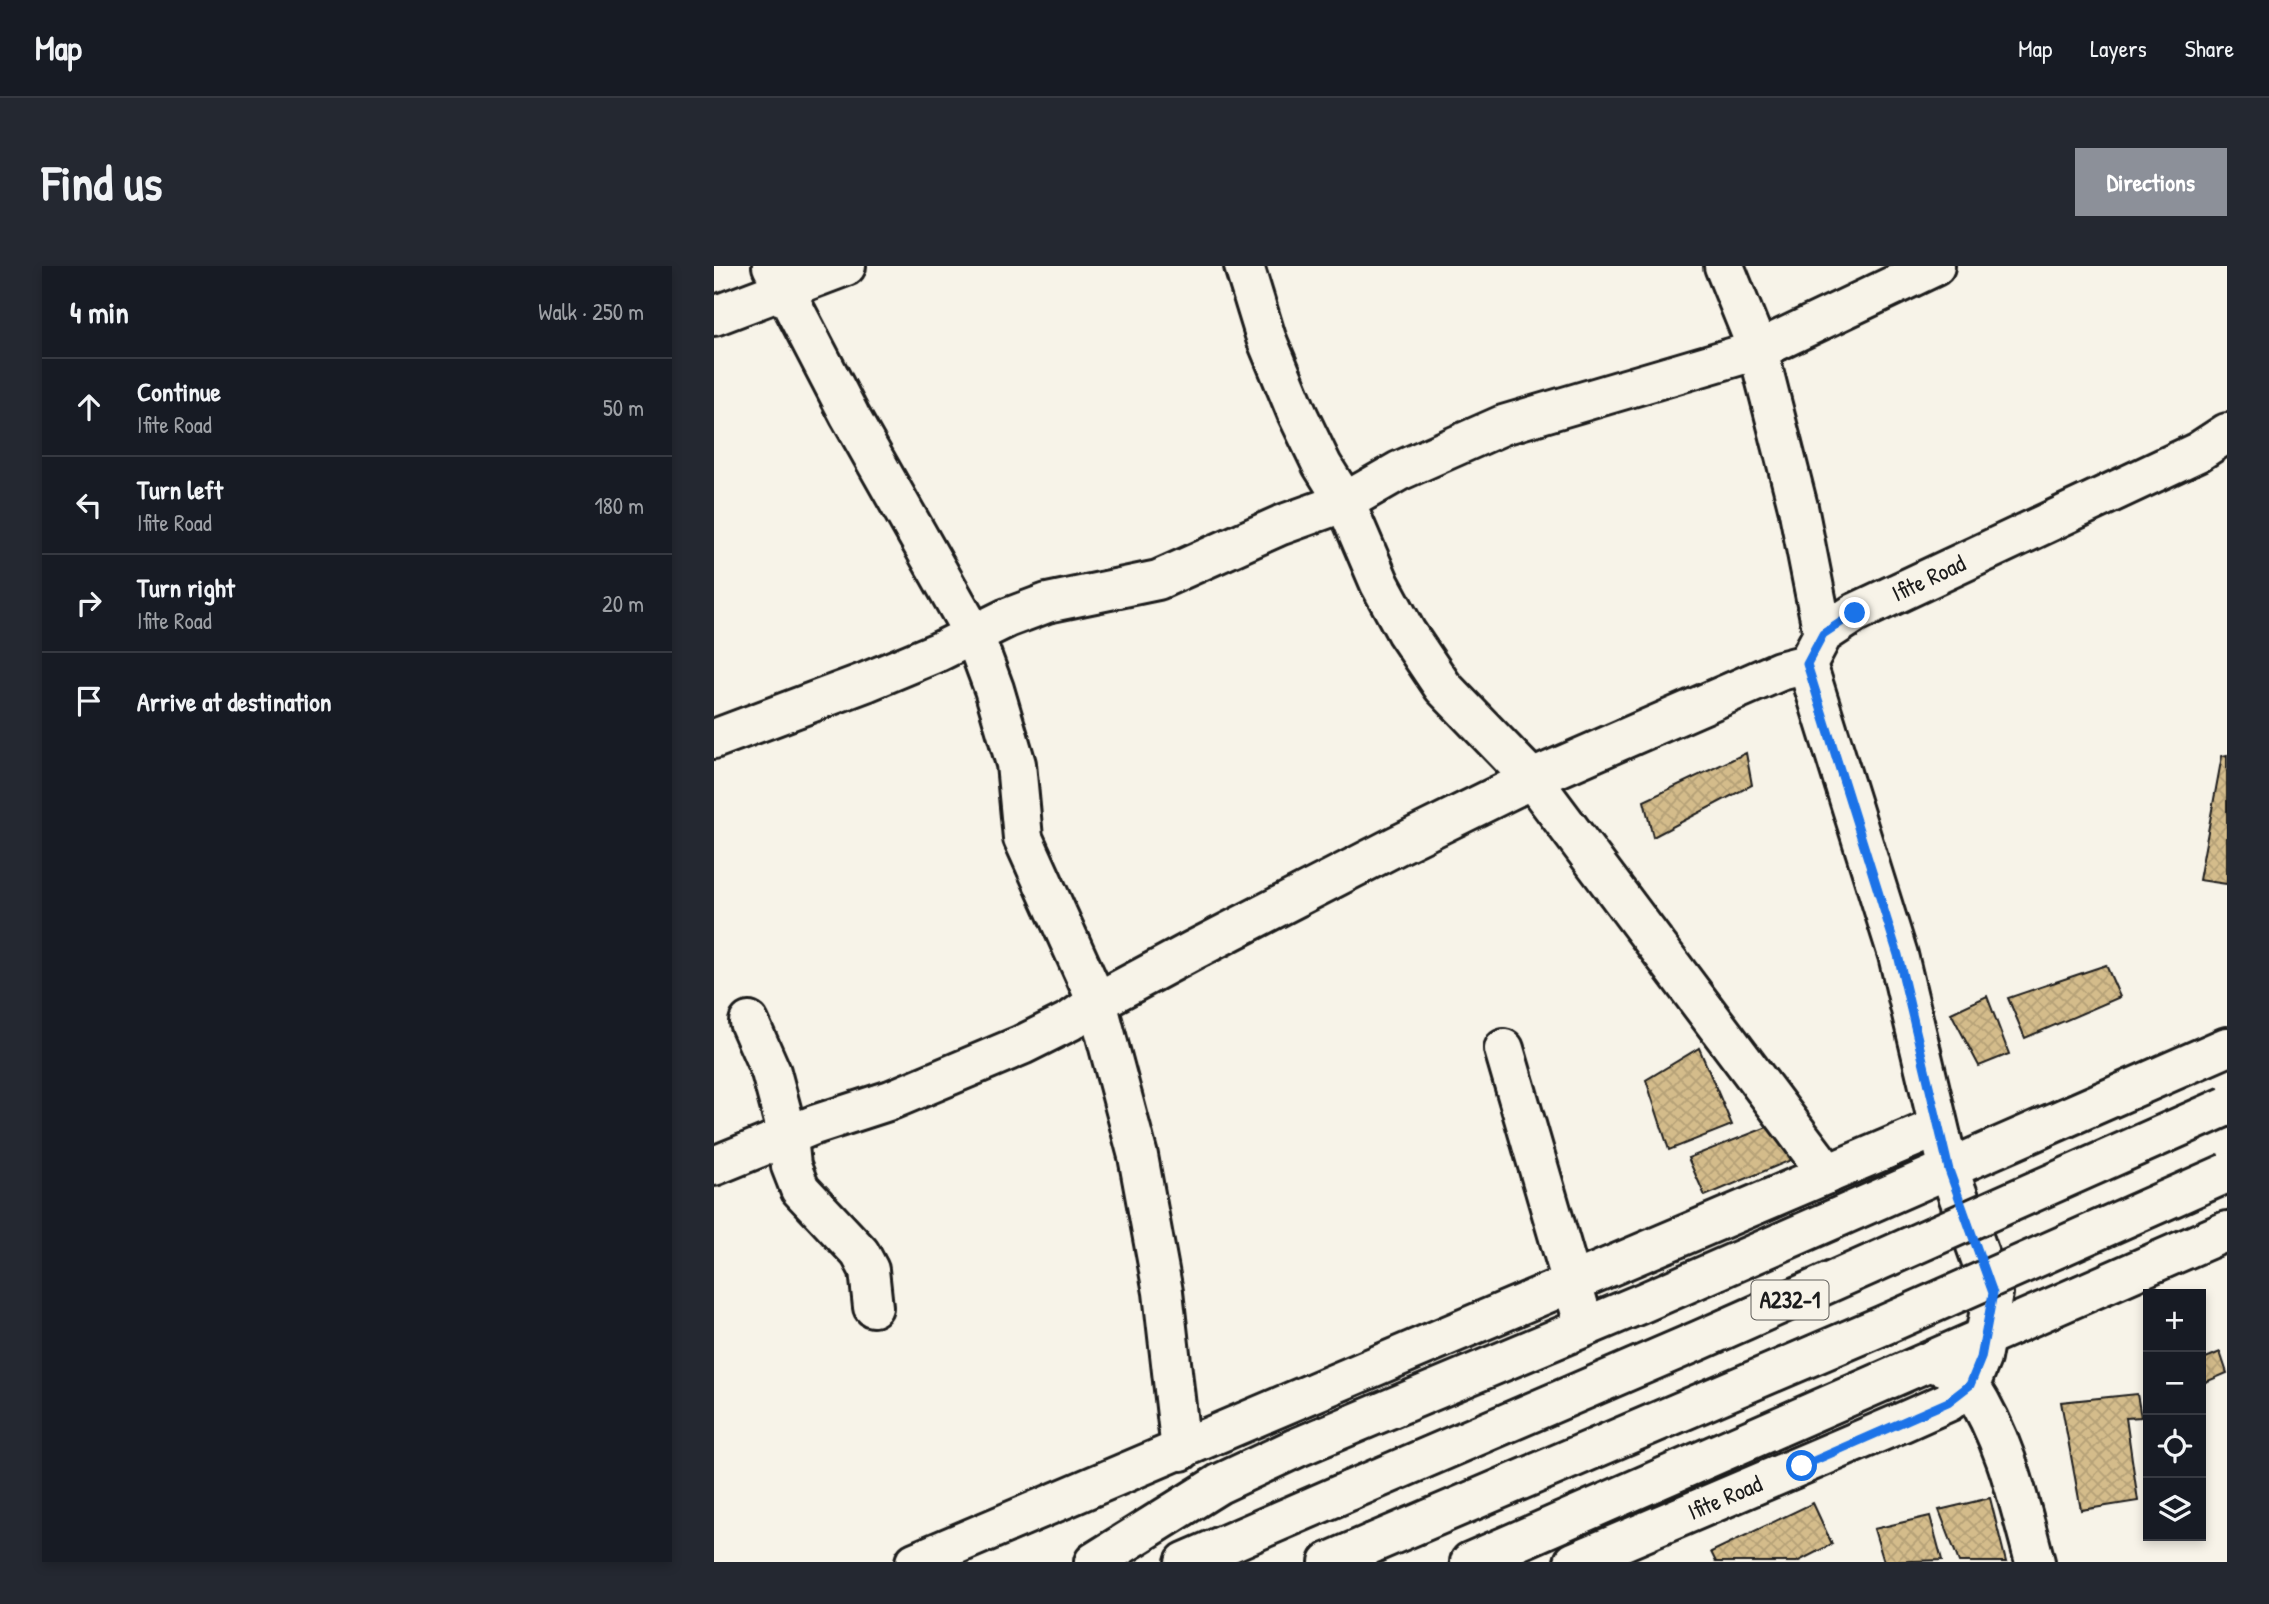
<!DOCTYPE html>
<html lang="en">
<head>
<meta charset="utf-8">
<style>
  body { margin:0; font-family:"Patrick Hand",sans-serif; background:#242831; color:#f1f3f6 }
  .controls { position:absolute; right:21px; bottom:21px; display:grid; overflow:hidden; border-radius:0px; box-shadow:0 4px 10px #0003 }
  .controls button { width:63px; height:63px; display:grid; place-items:center; padding:0; border:0; border-bottom:2px solid #363941; background:#171b24; color:#f1f3f6; font:35px sans-serif }
  .stop { position:absolute; width:21px; height:21px; margin:-16px; border:5px solid #1a73e8; border-radius:50%; background:#fff }
  .stop.end { background:#1a73e8; border-color:#fff; box-shadow:0 2px 7px #0008 }
  .list { margin:0; padding:0; list-style:none }
  h2 { display:flex; justify-content:space-between; align-items:center; height:91px; margin:0; padding:0 28px; font-size:30px }
  h2 small { font-size:23px; font-weight:400; color:#9ea1a6 }
  .list li { display:grid; grid-template-columns:46px 1fr auto; gap:21px; align-items:center; box-sizing:border-box; height:98px; padding:0 28px; border-top:2px solid #363941 }
  .list b { display:block; font-size:26px; white-space:nowrap }
  .list p { margin:0; font-size:23px; white-space:nowrap; color:#9ea1a6 }
  .list em { font-size:23px; font-style:normal; color:#9ea1a6 }
  .icon { flex:none; width:38px; height:38px; fill:none; stroke:currentColor; stroke-width:2; stroke-linecap:round; stroke-linejoin:round }
  .map { position:relative; flex:none; width:1513px; height:1296px; overflow:hidden; border-radius:0px }
  header { display:flex; align-items:center; gap:42px; box-sizing:border-box; height:98px; padding:0 35px; background:#171b24; border-bottom:2px solid #363941 }
  header strong { font-size:33px }
  nav { display:flex; gap:38px; margin-inline-start:auto; font-size:24px }
  .intro { display:flex; align-items:center; justify-content:space-between; box-sizing:border-box; height:168px; padding:0 42px }
  h1 { margin:0; font-size:49px }
  .button { padding:18px 32px; border-radius:0px; background:#8c9099; color:#fff; font-size:24px; font-weight:700 }
  main { display:flex; gap:42px; padding:0 42px }
  aside { flex:1; background:#171b24; border-radius:0px; box-shadow:0 4px 10px #0003 }
  .map>svg:first-child { display:block }
  .building { fill:url(#building-cross-hatch); stroke:#1c1c1c; stroke-width:2 }
  .lines { fill:none; stroke-linecap:round; stroke-linejoin:round }
  .minor-casing { stroke:#1c1c1c; stroke-width:44 }
  .highway-casing { stroke:#1c1c1c; stroke-width:44 }
  .minor { stroke:#f7f3e8; stroke-width:38 }
  .highway { stroke:#f7f3e8; stroke-width:38 }
  .highway-bridge-casing { stroke:#1c1c1c; stroke-width:44; stroke-linecap:butt }
  .highway-bridge { stroke:#f7f3e8; stroke-width:38 }
  .route { stroke:#1a73e8; stroke-width:9 }
  .labels { text-anchor:middle; stroke-width:5; stroke-linejoin:round; paint-order:stroke }
  .shield { fill:#f7f3e8; stroke:#5e5c59; stroke-width:2 }
  .shield-label { font-size:23px; font-weight:bold; fill:#1c1c1c }
  .street-label { font-size:24px; fill:#1c1c1c; stroke:#f7f3e8 }
</style>
</head>
<body>
<header>
<strong>Map</strong>
<nav><a>Map</a><a>Layers</a><a>Share</a></nav>
</header>
<div class="intro"><h1>Find us</h1><a class="button">Directions</a></div>
<main>
<aside>
<h2>4 min<small>Walk · 250 m</small></h2>
<ul class="list">
<li><svg class="icon" aria-label="ahead" viewBox="0 0 24 24"><path d="M12 20V5M6 11l6-6 6 6"/></svg><div><b>Continue</b><p>Ifite Road</p></div><em>50 m</em></li>
<li><svg class="icon" aria-label="left" viewBox="0 0 24 24"><path d="M17 20v-9H6M10 6l-5 5 5 5"/></svg><div><b>Turn left</b><p>Ifite Road</p></div><em>180 m</em></li>
<li><svg class="icon" aria-label="right" viewBox="0 0 24 24"><path d="M7 20v-9h11M14 6l5 5-5 5"/></svg><div><b>Turn right</b><p>Ifite Road</p></div><em>20 m</em></li>
<li><svg class="icon" aria-label="arrive" viewBox="0 0 24 24"><path d="M6 21V4h12l-3 4 3 4H6"/></svg><div><b>Arrive at destination</b></div></li>
</ul>
</aside>
<div class="map">
<svg width="1513" height="1296" viewBox="0 0 1513 1296">
  <defs>
    <pattern id="building-cross-hatch" width="8" height="8" patternUnits="userSpaceOnUse" patternTransform="scale(1.75)"><rect width="8" height="8" fill="#d4bc8b"/><path d="M0 0l8 8M0 8l8-8" fill="none" stroke="#b5a177"/></pattern>
  </defs>
  <rect width="100%" height="100%" fill="#f7f3e8"/>
  <filter id="ink" filterUnits="userSpaceOnUse"><feTurbulence type="fractalNoise" baseFrequency=".0143" numOctaves="2"/><feDisplacementMap in="SourceGraphic" scale="14" xChannelSelector="R" yChannelSelector="G"/><feConvolveMatrix kernelMatrix="1 2 1 2 8 2 1 2 1" color-interpolation-filters="sRGB"/></filter>
  <g filter="url(#ink)">
    <g class="building">
      <polygon points="1032,487 1038,519 939,571 930,535"/>
      <polygon points="1513,489 1513,618 1485,614 1508,490"/>
      <polygon points="1392,699 1406,731 1311,772 1294,732"/>
      <polygon points="1273,730 1295,788 1265,800 1237,747"/>
      <polygon points="985,782 1018,859 955,884 932,814"/>
      <polygon points="1066,856 1084,891 991,930 974,892"/>
      <polygon points="1506,1086 1513,1107 1487,1118 1487,1094"/>
      <polygon points="1423,1128 1427,1151 1412,1152 1424,1235 1367,1244 1347,1136"/>
      <polygon points="1276,1232 1292,1296 1245,1296 1225,1244"/>
      <polygon points="1099,1237 1118,1278 1083,1296 1002,1296 997,1286"/>
      <polygon points="1216,1250 1228,1294 1170,1296 1160,1263"/>
    </g>
    <g class="lines">
      <g class="minor-casing">
        <g id="minor">
          <polyline points="58,0 136,150 260,369 280,423 302,498 309,572 383,736 424,890 449,1026 467,1185"/>
          <polyline points="530,0 552,72 583,147 608,199 631,236 666,318 692,366 729,421 818,513 1114,908"/>
          <polyline points="1010,0 1044,84 1084,241 1109,368"/>
          <polyline points="0,50 132,0"/>
          <polyline points="0,473 152,416 224,386 293,352 333,337 444,314 567,259 631,236 685,205 789,159 1044,84 1221,0"/>
          <polyline points="35,756 57,806 74,870 77,900 86,923 146,987 155,1004 159,1041"/>
          <polyline points="790,783 866,1044"/>
          <polyline points="0,900 100,859 177,834 308,779 356,755 383,736 478,685 684,579 818,513 1066,405 1093,398"/>
          <path d="M 1256,1119 C 1292,1175 1304,1233 1321,1296"/>
          <polyline points="201,1296 1224,861"/>
          <path id="s1" d="M 860,1296 L 1189,1156 L 1234,1136 L 1256,1119 L 1267,1092 L 1279,1027 L 1235,904 L 1184,689 L 1093,398 L 1109,368 L 1141,347 L 1484,186 L 1513,167"/>
        </g>
      </g>
      <g class="highway-casing">
        <g id="highway">
          <polyline points="1216,1096 1233,1101 1256,1119"/>
          <polyline points="380,1296 505,1218 582,1182 926,1038 1513,781"/>
          <polyline points="471,1296 637,1224"/>
          <polyline points="615,1296 659,1277"/>
          <polyline points="756,1296 1513,965"/>
        </g>
      </g>
      <use href="#minor" class="minor"/>
      <use href="#highway" class="highway"/>
      <g class="highway-bridge-casing">
        <g id="highway-bridge">
          <polyline points="637,1224 986,1074 1513,840"/>
          <polyline points="659,1277 1170,1059 1513,907"/>
        </g>
      </g>
      <use href="#highway-bridge" class="highway-bridge"/>
    </g>
  </g>
  <g class="lines" filter="url(#ink)">
    <polyline class="route" points="1088,1200 1234,1136 1256,1119 1267,1092 1279,1027 1235,904 1184,689 1093,398 1109,368 1141,347"/>
  </g>
  <g class="labels">
    <rect class="shield" x="1037.5" y="1014.5" width="77" height="39" rx="5"/>
    <g class="shield-label">
      <text x="1076" y="1042">A232-1</text>
    </g>
    <g class="street-label">
      <text dy="8" stroke="none"><textPath href="#s1" startOffset="1340">Ifite Road</textPath></text>
      <text dy="8" stroke="none"><textPath href="#s1" startOffset="164">Ifite Road</textPath></text>
    </g>
  </g>
</svg>
<div class="controls">
<button>+</button>
<button>−</button>
<button><svg class="icon" aria-label="locate" viewBox="0 0 24 24"><circle cx="12" cy="12" r="6"/><path d="M12 2v4M12 18v4M2 12h4M18 12h4"/></svg></button>
<button><svg class="icon" aria-label="layers" viewBox="0 0 24 24"><path d="M12 4l9 5-9 5-9-5zM3 14l9 5 9-5"/></svg></button>
</div>
<div class="stop" style="left:1088px;top:1200px"></div>
<div class="stop end" style="left:1141px;top:347px"></div>
</div>
</main>
</body>
</html>
